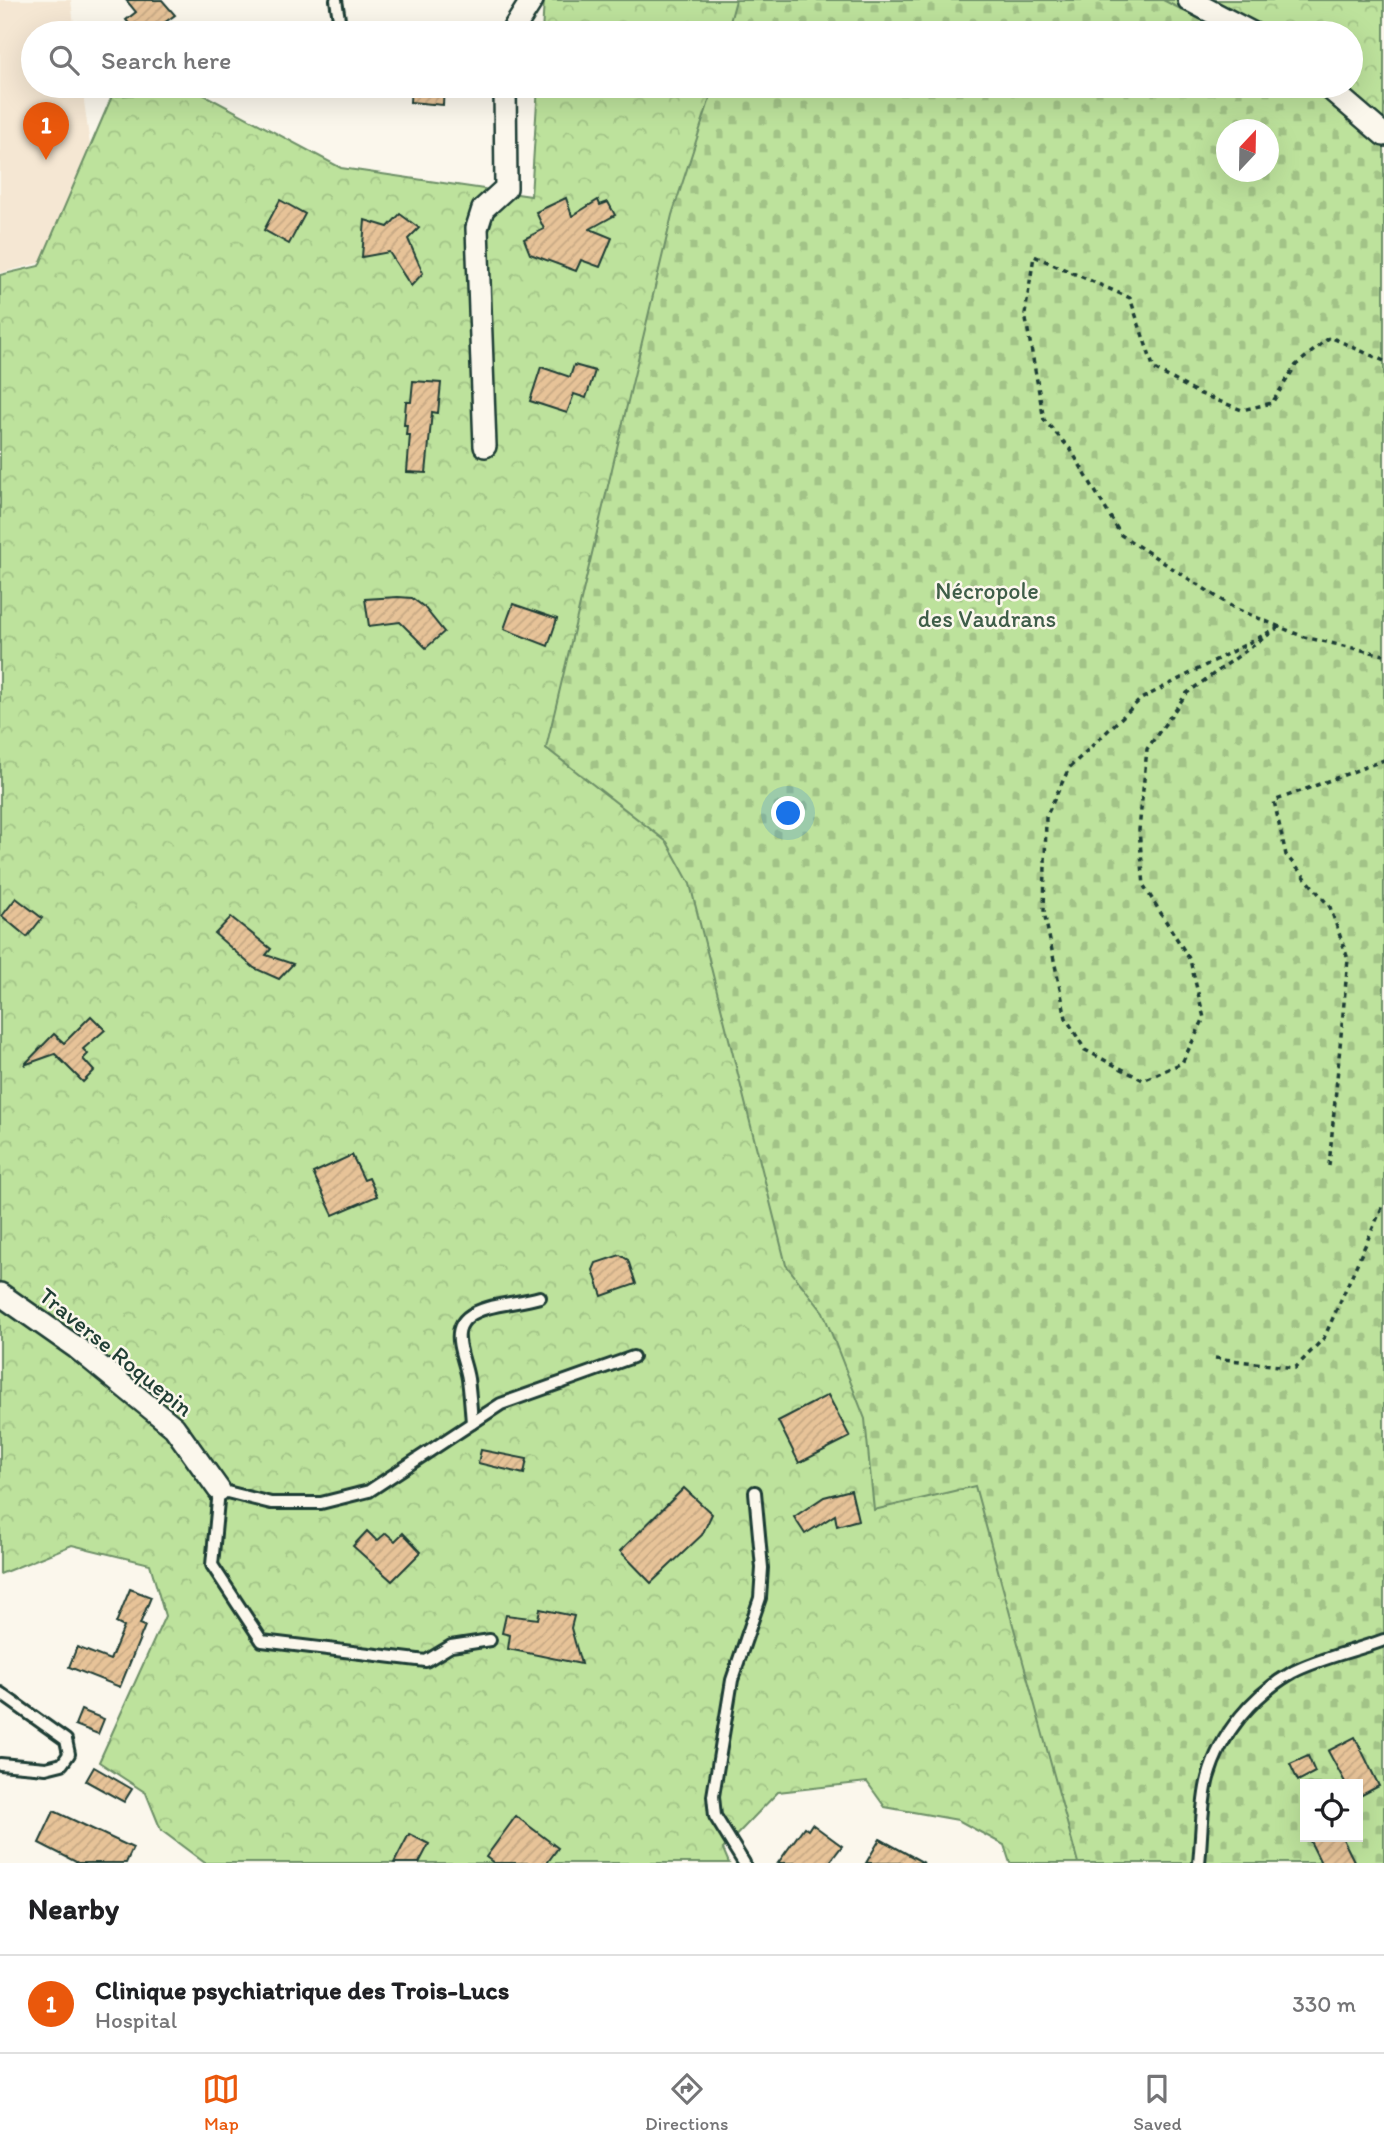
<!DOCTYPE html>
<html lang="en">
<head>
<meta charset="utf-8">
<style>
  body { margin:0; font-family:Itim,sans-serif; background:#f6f6f6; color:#202124 }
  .controls { position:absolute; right:21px; bottom:21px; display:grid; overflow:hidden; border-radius:0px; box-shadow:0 7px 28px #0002 }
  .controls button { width:63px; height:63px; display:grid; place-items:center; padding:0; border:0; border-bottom:2px solid #e0e0e0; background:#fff; color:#202124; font:35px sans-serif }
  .compass { position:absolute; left:1216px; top:119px; width:63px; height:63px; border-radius:50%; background:#fff; box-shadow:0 7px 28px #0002; rotate:22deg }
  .you { position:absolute; left:789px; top:814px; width:24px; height:24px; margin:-18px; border:5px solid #fff; border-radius:50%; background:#1a73e8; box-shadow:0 0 0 10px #1a73e833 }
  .badge { display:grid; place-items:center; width:46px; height:46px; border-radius:50%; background:#ea580c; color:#fff; font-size:23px; font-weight:700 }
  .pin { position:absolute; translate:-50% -58px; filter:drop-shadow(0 2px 4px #0008) }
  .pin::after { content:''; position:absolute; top:37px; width:24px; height:21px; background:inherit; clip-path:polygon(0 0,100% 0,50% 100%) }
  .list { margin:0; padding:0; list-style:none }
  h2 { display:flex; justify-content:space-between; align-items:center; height:91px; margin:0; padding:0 28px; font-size:30px }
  h2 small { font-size:23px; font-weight:400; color:#757577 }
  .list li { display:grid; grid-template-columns:46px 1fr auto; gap:21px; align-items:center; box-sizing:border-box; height:98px; padding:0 28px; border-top:2px solid #e0e0e0 }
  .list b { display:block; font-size:26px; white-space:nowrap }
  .list p { margin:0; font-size:23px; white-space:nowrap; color:#757577 }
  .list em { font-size:23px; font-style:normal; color:#757577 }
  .icon { flex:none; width:38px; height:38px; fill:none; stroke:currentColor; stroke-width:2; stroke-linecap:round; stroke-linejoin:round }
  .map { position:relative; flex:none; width:1384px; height:1863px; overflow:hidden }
  .search { position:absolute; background:#fff; box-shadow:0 7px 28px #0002; left:21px; right:21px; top:21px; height:77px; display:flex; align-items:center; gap:18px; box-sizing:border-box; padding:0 24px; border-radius:38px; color:#757577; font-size:26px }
  .sheet { height:189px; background:#fff }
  nav { display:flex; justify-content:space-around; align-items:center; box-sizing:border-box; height:98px; border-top:2px solid #e0e0e0; background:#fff; font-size:19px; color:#757577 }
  nav a { display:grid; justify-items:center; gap:4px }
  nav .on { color:#ea580c }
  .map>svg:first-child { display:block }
  .built { fill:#f5e7d3 }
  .forest { fill:url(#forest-crowns); stroke:#6e9068; stroke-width:2; fill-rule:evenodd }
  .cemetery { fill:url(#cemetery-stones); stroke:#6e9068; stroke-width:2; fill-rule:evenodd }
  .building { fill:url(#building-hatch); stroke:#1f3d34; stroke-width:2 }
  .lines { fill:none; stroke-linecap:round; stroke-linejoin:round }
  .lane-casing { stroke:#1f3d34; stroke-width:16 }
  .street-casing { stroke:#1f3d34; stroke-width:26 }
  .path { stroke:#1f3d34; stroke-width:3.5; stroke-dasharray:5 5; stroke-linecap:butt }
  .lane { stroke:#fbf7ec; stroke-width:10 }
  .street { stroke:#fbf7ec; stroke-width:21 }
  .labels { text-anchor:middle; stroke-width:5; stroke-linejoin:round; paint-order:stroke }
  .park-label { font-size:24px; fill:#3f5e49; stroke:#fbf7ec }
  .street-label { font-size:24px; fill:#1f3d34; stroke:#fbf7ec }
</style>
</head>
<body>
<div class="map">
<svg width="1384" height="1863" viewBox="0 0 1384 1863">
  <defs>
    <pattern id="forest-crowns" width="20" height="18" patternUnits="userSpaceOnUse" patternTransform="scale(1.75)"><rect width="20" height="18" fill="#bde29c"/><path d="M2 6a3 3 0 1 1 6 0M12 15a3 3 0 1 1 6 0" fill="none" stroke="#a2c387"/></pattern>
    <pattern id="cemetery-stones" width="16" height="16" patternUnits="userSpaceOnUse" patternTransform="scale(1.75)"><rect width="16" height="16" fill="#bde29c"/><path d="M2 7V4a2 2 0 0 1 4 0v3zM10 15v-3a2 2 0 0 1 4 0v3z" fill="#a2c387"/></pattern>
    <pattern id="building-hatch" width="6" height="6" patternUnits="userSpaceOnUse" patternTransform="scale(1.75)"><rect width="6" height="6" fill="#e7c398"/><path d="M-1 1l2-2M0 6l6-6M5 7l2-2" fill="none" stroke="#c6a884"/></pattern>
  </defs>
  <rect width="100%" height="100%" fill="#fbf7ec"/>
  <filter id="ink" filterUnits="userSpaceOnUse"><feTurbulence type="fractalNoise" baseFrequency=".0143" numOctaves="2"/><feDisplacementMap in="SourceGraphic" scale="14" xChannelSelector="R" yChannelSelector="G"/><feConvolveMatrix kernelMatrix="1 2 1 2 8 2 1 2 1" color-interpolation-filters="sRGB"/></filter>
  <g filter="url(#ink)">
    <polygon class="built" points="0,0 71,0 75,33 33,33 33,86 82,86 102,235 39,263 0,273"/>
    <path class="forest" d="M 544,0 L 1384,0 L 1384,607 L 1178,1863 L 1010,1863 L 1004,1845 L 958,1820 L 885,1807 L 867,1782 L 778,1792 L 723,1849 L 729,1863 L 205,1863 L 161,1830 L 146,1793 L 99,1762 L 165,1616 L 150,1564 L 72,1545 L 0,1574 L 0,275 L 39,266 L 112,96 L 197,91 L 341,168 L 531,196 L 538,86 L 1351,86 L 1351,33 L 542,33 ZM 1226,130 L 1268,130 L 1268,172 L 1226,172 Z"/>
    <g class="cemetery">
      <polygon points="736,0 1163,0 1228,33 727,33"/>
      <path d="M 714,86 L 1312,86 L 1384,146 L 1384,1863 L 1078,1863 L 975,1486 L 874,1510 L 865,1419 L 823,1312 L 786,1265 L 690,884 L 667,842 L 546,748 L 672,215 ZM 1226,130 L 1268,130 L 1268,172 L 1226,172 ZM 1305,1784 L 1358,1784 L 1358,1837 L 1305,1837 Z"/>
    </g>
    <g class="building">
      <polygon points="126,0 162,0 175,15 150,33 137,33 126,20 136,12"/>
      <polygon points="411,86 444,86 443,105 410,102"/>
      <polygon points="566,198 572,216 598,200 600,205 608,202 615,215 590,229 612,238 600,267 581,260 576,271 530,254 524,239 544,229 536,212"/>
      <polygon points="280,200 305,214 289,244 264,230"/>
      <polygon points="400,214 419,228 408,239 423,273 411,286 389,252 362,257 365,220 388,227"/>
      <polygon points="574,365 595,371 586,398 574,394 567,413 530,401 541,367 570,377"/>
      <polygon points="413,381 441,383 438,413 432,412 426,473 407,472 410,435 406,435 407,425 404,425 406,402 411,402"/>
      <polygon points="398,597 412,598 424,607 444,632 426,648 400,622 369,626 365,599"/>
      <polygon points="513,604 557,619 548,646 504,629"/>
      <polygon points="16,898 42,918 27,937 2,916"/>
      <polygon points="231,917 271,949 266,955 293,964 279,979 254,968 215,934"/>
      <polygon points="91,1016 105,1030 83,1049 88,1054 83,1059 94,1071 83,1082 55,1054 24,1065 54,1034 64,1043"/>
      <polygon points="352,1155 364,1180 369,1178 377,1196 333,1215 313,1173"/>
      <polygon points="620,1255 628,1260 636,1284 602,1296 593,1270 596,1263"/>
      <polygon points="828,1395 850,1437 799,1463 778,1421"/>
      <polygon points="481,1450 527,1459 524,1474 478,1463"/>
      <polygon points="684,1488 712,1514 702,1535 651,1583 620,1551"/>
      <polygon points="851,1490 858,1520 837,1526 835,1515 805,1534 794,1517 824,1497"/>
      <polygon points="367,1531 377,1541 386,1533 395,1541 403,1533 421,1552 392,1581 353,1546"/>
      <polygon points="130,1589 151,1597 140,1624 145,1626 120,1687 69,1667 77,1647 110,1660 124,1627 116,1623"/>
      <polygon points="540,1609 574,1616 571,1628 581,1664 508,1649 510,1635 502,1633 506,1615 538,1619"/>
      <polygon points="81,1710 104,1719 98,1734 75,1725"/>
      <polygon points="1355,1737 1379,1786 1358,1797 1358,1784 1346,1784 1328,1751"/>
      <polygon points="1308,1756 1315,1772 1298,1781 1290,1764"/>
      <polygon points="94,1767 132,1789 124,1802 86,1781"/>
      <polygon points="54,1811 133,1848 126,1863 78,1863 39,1843"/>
      <polygon points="516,1816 558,1848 547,1863 494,1863 486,1857"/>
      <polygon points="812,1824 842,1846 829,1863 778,1863 804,1827 808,1830"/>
      <polygon points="409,1834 429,1844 419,1863 394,1863"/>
      <polygon points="1308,1837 1342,1837 1355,1863 1321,1863"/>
      <polygon points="880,1839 924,1863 866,1863"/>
    </g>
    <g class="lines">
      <g class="lane-casing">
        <g id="lane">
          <polyline points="336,0 341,32"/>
          <path d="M 472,1423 C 471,1409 470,1394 468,1379 C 464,1352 441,1321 487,1308 C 504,1303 523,1302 540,1297"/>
          <polyline points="490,1640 451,1646 426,1661 262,1641 212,1565 219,1490 271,1503 321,1503 369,1491 501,1404 633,1357"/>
          <polyline points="0,1693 66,1740 69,1754 62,1764 46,1768 0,1764"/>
          <polyline points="744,1863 715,1816 713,1796 732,1680 760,1598 762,1568 755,1492"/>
          <path d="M 1199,1863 C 1202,1836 1201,1804 1208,1778 C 1220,1734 1254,1694 1293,1672 C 1320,1658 1355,1651 1384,1640"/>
        </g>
      </g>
      <g class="street-casing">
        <g id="street">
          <polyline points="1189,0 1252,33"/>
          <polyline points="511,33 532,0"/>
          <polyline points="1327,86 1384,135"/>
          <polyline points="485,446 477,228 483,209 506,188 505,86"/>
          <polyline points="0,1294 77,1348 174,1427 219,1490"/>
        </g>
      </g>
      <g class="path">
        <polyline points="1384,361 1330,337 1296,365 1272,403 1242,410 1198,393 1154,369 1130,298 1034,256 1025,314 1044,420 1071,450 1121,535 1234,608 1304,637 1384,655"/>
        <polygon points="1279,627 1187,693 1147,749 1139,830 1144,886 1190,960 1204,1018 1182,1063 1143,1080 1085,1050 1066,1018 1044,912 1046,817 1069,768 1141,699"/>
        <polyline points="1329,1166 1348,959 1330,907 1286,855 1274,801 1384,760"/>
        <polyline points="1215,1358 1295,1368 1324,1338 1384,1203"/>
      </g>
      <use href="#lane" class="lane"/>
      <use href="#street" class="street"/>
    </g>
  </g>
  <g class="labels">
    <g class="park-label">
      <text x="987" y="599">Nécropole<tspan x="987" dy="28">des Vaudrans</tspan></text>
    </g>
    <g class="street-label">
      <text transform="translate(116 1352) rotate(39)" y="8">Traverse Roquepin</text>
    </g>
  </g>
</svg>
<div class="controls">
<button><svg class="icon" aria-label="locate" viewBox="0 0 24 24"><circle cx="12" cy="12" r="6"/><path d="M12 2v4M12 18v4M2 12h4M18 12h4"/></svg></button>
</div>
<svg class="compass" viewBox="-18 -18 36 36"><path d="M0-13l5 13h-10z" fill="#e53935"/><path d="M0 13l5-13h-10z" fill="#757577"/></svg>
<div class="you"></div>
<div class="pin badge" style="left:46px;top:160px">1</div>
<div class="search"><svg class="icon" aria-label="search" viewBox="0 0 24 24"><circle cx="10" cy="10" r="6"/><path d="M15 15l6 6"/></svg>Search here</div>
</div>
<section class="sheet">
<h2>Nearby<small></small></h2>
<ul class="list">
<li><span class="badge">1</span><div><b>Clinique psychiatrique des Trois-Lucs</b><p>Hospital</p></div><em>330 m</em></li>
</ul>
</section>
<nav>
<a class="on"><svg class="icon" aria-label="map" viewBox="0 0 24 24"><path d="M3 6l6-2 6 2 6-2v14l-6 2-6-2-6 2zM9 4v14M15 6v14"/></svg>Map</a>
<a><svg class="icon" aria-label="directions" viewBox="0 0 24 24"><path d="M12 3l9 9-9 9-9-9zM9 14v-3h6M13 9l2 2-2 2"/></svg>Directions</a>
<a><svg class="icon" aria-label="saved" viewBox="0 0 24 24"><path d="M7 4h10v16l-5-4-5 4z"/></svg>Saved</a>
</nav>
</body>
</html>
